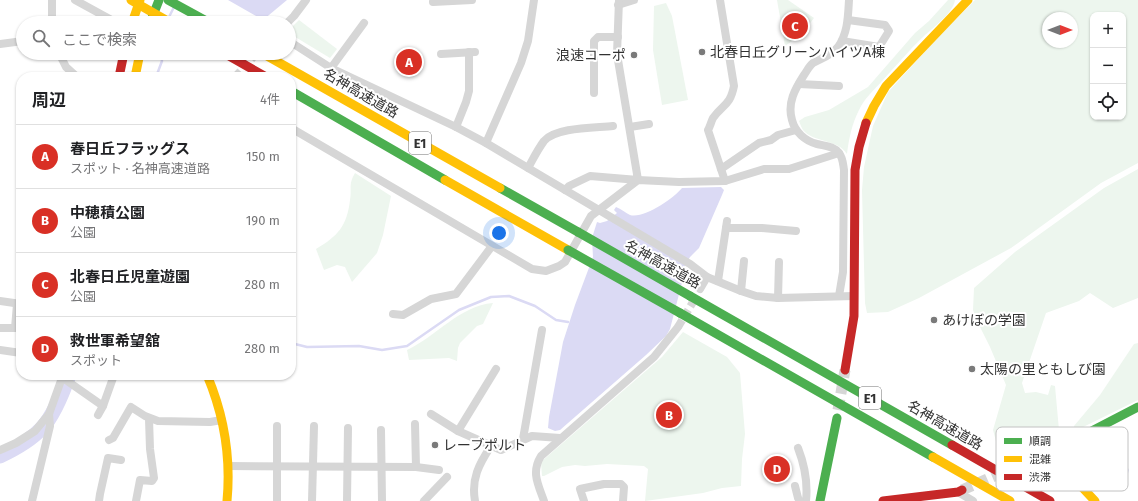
<!DOCTYPE html>
<html lang="ja">
<head>
<meta charset="utf-8">
<style>
  body { margin:0; font-family:"Fira Sans","Noto Sans JP",sans-serif; background:#f2f2f2; color:#202124 }
  .controls { position:absolute; right:12px; top:12px; display:grid; overflow:hidden; border-radius:8px; box-shadow:0 1px 3px #0004 }
  .controls button { width:36px; height:36px; display:grid; place-items:center; padding:0; border:0; border-bottom:1px solid #e0e0e0; background:#fff; color:#202124; font:20px sans-serif }
  .compass { position:absolute; left:1042px; top:12px; width:36px; height:36px; border-radius:50%; background:#fff; box-shadow:0 1px 3px #0004; rotate:90deg }
  .you { position:absolute; left:499px; top:233px; width:14px; height:14px; margin:-10px; border:3px solid #fff; border-radius:50%; background:#1a73e8; box-shadow:0 0 0 6px #1a73e833 }
  .badge { display:grid; place-items:center; width:26px; height:26px; border-radius:50%; background:#d93025; color:#fff; font-size:13px; font-weight:700 }
  .pin { position:absolute; translate:-50% -50%; border:2px solid #fff; box-shadow:0 1px 4px #0006 }
  .list { margin:0; padding:0; list-style:none }
  h2 { display:flex; justify-content:space-between; align-items:center; height:52px; margin:0; padding:0 16px; font-size:17px }
  h2 small { font-size:13px; font-weight:400; color:#757577 }
  .list li { display:grid; grid-template-columns:26px 1fr auto; gap:12px; align-items:center; box-sizing:border-box; height:64px; padding:0 16px; border-top:1px solid #e0e0e0 }
  .list b { display:block; font-size:15px; white-space:nowrap }
  .list p { margin:0; font-size:13px; white-space:nowrap; color:#757577 }
  .list em { font-size:13px; font-style:normal; color:#757577 }
  .icon { flex:none; width:22px; height:22px; fill:none; stroke:currentColor; stroke-width:2; stroke-linecap:round; stroke-linejoin:round }
  .map { position:relative; flex:none; width:1138px; height:501px; overflow:hidden }
  .search { position:absolute; background:#fff; box-shadow:0 1px 3px #0004; left:16px; top:16px; width:280px; height:44px; display:flex; align-items:center; gap:10px; box-sizing:border-box; padding:0 14px; border-radius:22px; color:#757577; font-size:15px }
  .panel { position:absolute; background:#fff; box-shadow:0 1px 3px #0004; left:16px; top:72px; width:280px; height:308px; border-radius:16px }
  .map>svg:first-child { display:block }
  .green { fill:#edf6ee; fill-rule:evenodd }
  .water { fill:#dbdaf4 }
  .lines { fill:none; stroke-linecap:round; stroke-linejoin:round }
  .stream { stroke:#dbdaf4; stroke-width:2.5 }
  .river { stroke:#dbdaf4; stroke-width:15 }
  .street-tunnel { stroke:#d6d6d6; stroke-width:8; stroke-dasharray:8 4; stroke-linecap:butt }
  .secondary-tunnel { stroke:#d6d6d6; stroke-width:11; stroke-dasharray:11 5.5; stroke-linecap:butt }
  .street { stroke:#d6d6d6; stroke-width:8 }
  .fast { stroke:#4caf50; stroke-width:9 }
  .slow { stroke:#ffc107; stroke-width:9 }
  .jam { stroke:#c62828; stroke-width:9 }
  .fast-bridge { stroke:#4caf50; stroke-width:9 }
  .slow-bridge { stroke:#ffc107; stroke-width:9 }
  .poi-dot { fill:#7a7a7a; stroke:#fff; stroke-width:1.5 }
  .labels { text-anchor:middle; stroke-width:4; stroke-linejoin:round; paint-order:stroke }
  .shield { fill:#fff; stroke:#707070; stroke-width:1 }
  .shield-label { font-size:13px; font-weight:bold; fill:#323232 }
  .poi-label { font-size:14px; fill:#323232; stroke:#fff; text-anchor:start }
  .street-label { font-size:14px; fill:#323232; stroke:#fff }
  .key { fill:#fff; stroke:#c2c2c2; stroke-width:1 }
  .key-label { font-size:11px; fill:#323232 }
</style>
</head>
<body>
<div class="map">
<svg width="1138" height="501" viewBox="0 0 1138 501">
  <rect width="100%" height="100%" fill="#fff"/>
  <g class="green">
    <polygon points="777,0 788,0 814,18 802,34 785,46"/>
    <path d="M 948,0 L 955,0 C 953,13 934,27 924,36 C 909,50 896,66 882,81 C 874,90 864,99 859,110 C 852,124 849,138 847,154 C 838,139 814,143 803,130 C 801,127 800,123 799,121 L 805,117 L 829,110 L 868,87 L 915,33 L 929,21 Z"/>
    <path d="M 975,0 L 1138,0 L 1138,163 L 1101,183 L 1011,248 L 919,298 L 888,312 L 867,313 L 865,303 L 862,190 L 864,167 L 873,126 L 888,92 L 942,33 ZM 1093,15 L 1123,15 L 1123,117 L 1093,117 ZM 1048,18 L 1072,18 L 1072,42 L 1048,42 Z"/>
    <polygon points="666,3 672,16 688,100 662,105 653,50 654,6"/>
    <polygon points="299,20 337,49 330,58 292,35 289,30"/>
    <polygon points="1138,169 1138,298 1113,308 1090,293 1079,301 1046,313 1022,383 1025,393 1036,392 1048,395 1051,385 1055,386 1059,430 1057,433 1029,436 1019,450 1011,455 998,449 993,430 1006,385 990,347 978,323 973,310 974,288 1015,252 1104,188"/>
    <path d="M 355,173 L 391,196 L 383,235 L 377,253 L 352,282 L 345,267 L 337,265 L 324,270 L 316,249 C 338,236 347,226 350,200 C 352,188 348,185 355,173 Z"/>
    <path d="M 493,303 L 483,324 L 477,326 L 460,343 L 458,348 L 457,361 L 449,358 L 409,360 L 407,350 C 437,336 459,306 493,303 Z"/>
    <polygon points="683,332 727,357 740,373 745,434 742,459 741,486 722,488 703,493 645,501 648,469 644,466 607,464 585,466 575,465 562,467 544,476 542,476 541,463 542,461 662,357"/>
    <polygon points="1138,343 1138,400 1075,431 1074,426 1100,395 1134,344"/>
  </g>
  <g class="water">
    <polygon points="228,0 287,0 263,20"/>
    <path d="M 721,187 L 724,190 L 722,195 L 699,248 L 690,257 L 683,269 L 684,275 L 670,329 L 666,336 L 646,355 L 560,430 L 555,431 L 548,428 L 549,417 L 563,342 L 575,305 L 593,257 L 592,238 L 597,222 L 600,223 L 607,221 L 617,213 L 614,210 L 616,207 C 621,209 626,213 630,215 C 644,219 674,198 682,188 Z"/>
    <polygon points="1111,438 1115,442 1129,470 1127,477 1108,484 1103,480 1091,450 1093,444"/>
  </g>
  <g class="lines">
    <g class="stream">
      <polyline points="169,17 174,7"/>
      <polyline points="156,77 162,61 160,53"/>
      <polyline points="291,343 307,347 359,346 382,350 407,346 459,310 491,297 509,296 535,306 556,320 568,322"/>
    </g>
    <path class="river" d="M 0,456 C 15,449 30,441 42,428 C 54,415 63,392 69,375"/>
    <g class="street-tunnel">
      <polyline points="235,77 257,53"/>
      <polyline points="678,327 696,297"/>
    </g>
    <g class="secondary-tunnel">
      <polyline points="838,410 845,370"/>
      <polyline points="962,490 1015,467"/>
    </g>
    <g class="street">
      <polyline points="75,0 117,23"/>
      <path d="M 720,0 L 734,86 C 730,106 723,104 713,118 C 711,122 710,127 708,130 L 725,181"/>
      <polyline points="433,2 472,0"/>
      <polyline points="618,5 634,0"/>
      <polyline points="52,23 52,0"/>
      <polyline points="287,23 294,16 306,0"/>
      <polyline points="289,41 331,68 456,127 486,143 690,264 707,277 741,291 756,296 778,298 854,296"/>
      <polyline points="842,41 879,47 889,31 885,25 848,20"/>
      <polyline points="0,44 23,41"/>
      <polyline points="59,53 66,67 77,77"/>
      <polyline points="441,54 475,52"/>
      <polyline points="331,68 364,23"/>
      <polyline points="799,84 839,86"/>
      <polyline points="594,93 594,41 598,37 618,37"/>
      <polyline points="456,127 466,102 469,91 469,52"/>
      <polyline points="630,127 649,124"/>
      <polyline points="291,128 532,269 546,271 559,266 565,262 591,216 638,180 679,182 725,181 764,169 789,169 839,153"/>
      <polyline points="486,143 521,63 528,41 534,0"/>
      <path d="M 528,168 C 533,159 538,149 544,141 C 556,127 595,128 613,126"/>
      <polyline points="721,169 759,143 771,140 778,135 796,130"/>
      <polyline points="565,190 569,186 590,176 638,180 617,54 619,0"/>
      <polyline points="726,228 762,228 796,231"/>
      <polyline points="718,281 727,221"/>
      <polyline points="700,289 707,277"/>
      <polyline points="741,291 744,261"/>
      <path d="M 839,296 L 843,272 L 844,170 C 843,164 843,158 839,153 C 834,146 825,146 817,144 C 805,141 795,132 792,120 C 787,103 795,89 804,75 C 807,71 809,66 813,63 C 822,58 832,55 838,47 C 848,33 848,16 849,0"/>
      <polyline points="778,298 779,262"/>
      <polyline points="0,301 21,304"/>
      <polyline points="393,314 403,315 431,299 456,294 492,246"/>
      <polyline points="0,328 21,328"/>
      <polyline points="15,328 17,304"/>
      <polyline points="0,350 21,353"/>
      <polyline points="63,378 103,406"/>
      <polyline points="431,414 458,431 501,450 532,436 560,438"/>
      <polyline points="98,415 103,406 113,378"/>
      <polyline points="381,430 382,501"/>
      <polyline points="458,431 496,369"/>
      <polyline points="523,439 542,330"/>
      <polyline points="109,440 113,438 131,407 145,416 158,421 210,422 222,420"/>
      <path d="M 798,448 C 805,466 808,482 806,501"/>
      <polyline points="0,450 16,443 35,431 49,414"/>
      <polyline points="228,466 416,467 415,424"/>
      <polyline points="416,467 439,470"/>
      <polyline points="795,486 798,498 800,501"/>
      <polyline points="958,492 973,501"/>
      <polyline points="32,501 50,426 49,414 63,375"/>
      <polyline points="99,501 100,494 108,458 121,460"/>
      <polyline points="136,501 140,480 152,481 154,478 150,449 149,419"/>
      <polyline points="277,501 277,426"/>
      <polyline points="312,501 314,426"/>
      <polyline points="347,501 348,428"/>
      <polyline points="424,501 447,477"/>
      <path d="M 475,501 C 471,479 479,464 491,446"/>
      <path d="M 544,501 C 538,484 531,472 541,456 L 654,357 L 678,327"/>
      <polyline points="584,501 580,489 604,484 621,484 624,487 623,501"/>
    </g>
    <g class="fast">
      <polyline points="168,0 210,23"/>
      <polyline points="150,23 159,0"/>
      <polyline points="291,91 445,180"/>
      <polyline points="500,188 578,232"/>
      <polyline points="690,296 952,445"/>
      <polyline points="680,313 933,457"/>
      <polyline points="1015,467 1059,448 1138,407"/>
      <polyline points="820,501 837,418"/>
    </g>
    <g class="slow">
      <polyline points="132,23 140,0"/>
      <polyline points="262,53 500,188"/>
      <polyline points="135,77 140,53"/>
      <polyline points="866,123 874,106 886,86 968,0"/>
      <polyline points="445,180 568,250"/>
      <path d="M 207,375 C 224,415 231,458 227,501"/>
      <polyline points="1059,448 1079,484 1095,501"/>
      <polyline points="933,457 1010,501"/>
    </g>
    <g class="jam">
      <polyline points="224,53 266,77"/>
      <polyline points="119,77 124,53"/>
      <polyline points="845,370 854,316 855,170 859,147 866,123"/>
      <polyline points="952,445 1050,501"/>
      <polyline points="883,501 958,492 962,490"/>
    </g>
    <g class="fast-bridge">
      <polyline points="578,232 690,296"/>
      <polyline points="568,250 680,313"/>
    </g>
    <polyline class="slow-bridge" points="131,0 171,23"/>
  </g>
  <g class="poi-dot">
    <circle cx="702" cy="52" r="4"/>
    <circle cx="634" cy="55" r="4"/>
    <circle cx="934" cy="320" r="4"/>
    <circle cx="972" cy="369" r="4"/>
    <circle cx="435" cy="445" r="4"/>
  </g>
  <g class="labels">
    <g class="shield">
      <rect x="409" y="132" width="22" height="22" rx="3"/>
      <rect x="859" y="387" width="22" height="22" rx="3"/>
    </g>
    <g class="shield-label">
      <text x="420" y="148">E1</text>
      <text x="870" y="403">E1</text>
    </g>
    <g class="poi-label">
      <text x="710" y="57">北春日丘グリーンハイツA棟</text>
      <text x="626" y="60" text-anchor="end">浪速コーポ</text>
      <text x="942" y="325">あけぼの学園</text>
      <text x="980" y="374">太陽の里ともしび園</text>
      <text x="443" y="450">レーブポルト</text>
    </g>
    <g class="street-label">
      <text transform="translate(361 93) rotate(30)" y="5">名神高速道路</text>
      <text transform="translate(663 264) rotate(29)" y="5">名神高速道路</text>
      <text transform="translate(945 425) rotate(30)" y="5">名神高速道路</text>
    </g>
  </g>
  <rect x="996" y="427" width="132" height="64" rx="6" class="key"/>
  <rect x="1004" y="438" width="18" height="6" fill="#4caf50"/>
  <rect x="1004" y="456" width="18" height="6" fill="#ffc107"/>
  <rect x="1004" y="474" width="18" height="6" fill="#c62828"/>
  <g class="key-label">
    <text x="1029" y="445">順調</text>
    <text x="1029" y="463">混雑</text>
    <text x="1029" y="481">渋滞</text>
  </g>
</svg>
<div class="controls">
<button>+</button>
<button>−</button>
<button><svg class="icon" aria-label="locate" viewBox="0 0 24 24"><circle cx="12" cy="12" r="6"/><path d="M12 2v4M12 18v4M2 12h4M18 12h4"/></svg></button>
</div>
<svg class="compass" viewBox="-18 -18 36 36"><path d="M0-13l5 13h-10z" fill="#e53935"/><path d="M0 13l5-13h-10z" fill="#757577"/></svg>
<div class="you"></div>
<div class="pin badge" style="left:409px;top:62px">A</div>
<div class="pin badge" style="left:669px;top:415px">B</div>
<div class="pin badge" style="left:795px;top:26px">C</div>
<div class="pin badge" style="left:777px;top:469px">D</div>
<div class="search"><svg class="icon" aria-label="search" viewBox="0 0 24 24"><circle cx="10" cy="10" r="6"/><path d="M15 15l6 6"/></svg>ここで検索</div>
<section class="panel">
<h2>周辺<small>4件</small></h2>
<ul class="list">
<li><span class="badge">A</span><div><b>春日丘フラッグス</b><p>スポット · 名神高速道路</p></div><em>150 m</em></li>
<li><span class="badge">B</span><div><b>中穂積公園</b><p>公園</p></div><em>190 m</em></li>
<li><span class="badge">C</span><div><b>北春日丘児童遊園</b><p>公園</p></div><em>280 m</em></li>
<li><span class="badge">D</span><div><b>救世軍希望舘</b><p>スポット</p></div><em>280 m</em></li>
</ul>
</section>
</div>
</body>
</html>
